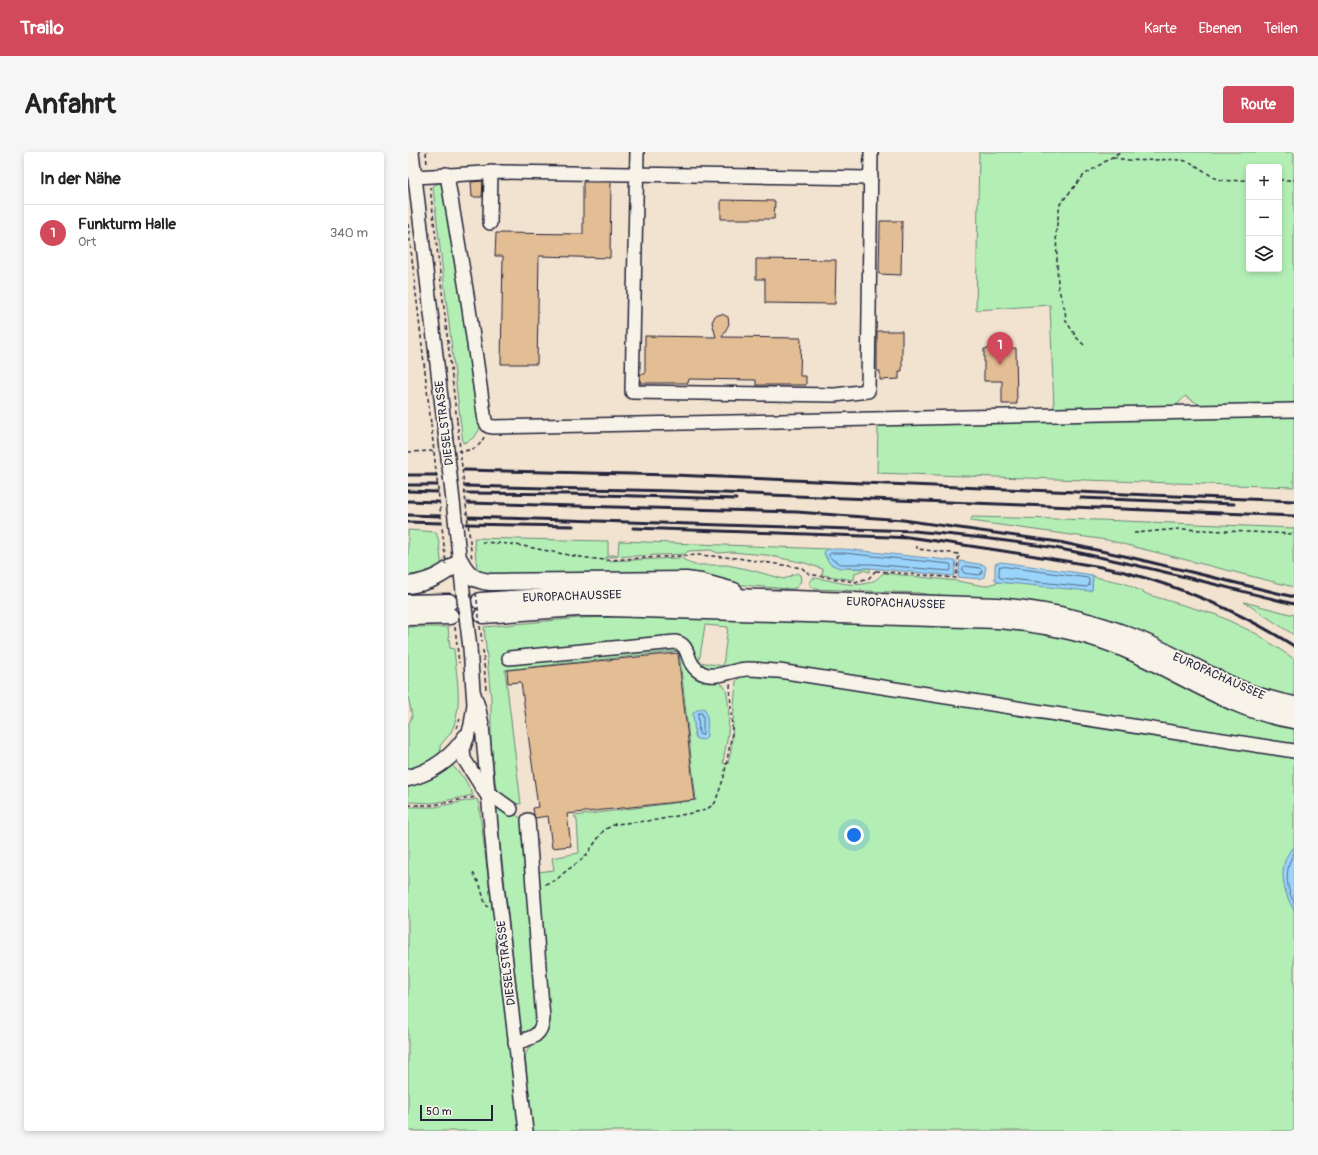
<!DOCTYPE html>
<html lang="de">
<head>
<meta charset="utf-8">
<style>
  body { margin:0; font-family:Pangolin,sans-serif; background:#f6f6f6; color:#222 }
  .controls { position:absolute; right:12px; top:12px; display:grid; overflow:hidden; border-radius:4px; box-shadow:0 2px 6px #0003 }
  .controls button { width:36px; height:36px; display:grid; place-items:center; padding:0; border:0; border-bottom:1px solid #e0e0e0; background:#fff; color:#222; font:20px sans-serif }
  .scale { position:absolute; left:12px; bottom:10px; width:73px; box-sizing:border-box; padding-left:4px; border:2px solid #22223b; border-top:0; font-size:11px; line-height:14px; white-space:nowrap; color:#22223b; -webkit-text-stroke:3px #f7f3e8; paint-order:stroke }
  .you { position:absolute; left:446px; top:683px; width:14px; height:14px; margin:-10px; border:3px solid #fff; border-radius:50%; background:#1a73e8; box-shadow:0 0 0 6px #1a73e833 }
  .badge { display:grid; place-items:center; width:26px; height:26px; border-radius:50%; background:#d1495b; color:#fff; font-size:13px; font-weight:700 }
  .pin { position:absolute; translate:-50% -33px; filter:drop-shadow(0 1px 2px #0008) }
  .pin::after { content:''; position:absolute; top:21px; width:14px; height:12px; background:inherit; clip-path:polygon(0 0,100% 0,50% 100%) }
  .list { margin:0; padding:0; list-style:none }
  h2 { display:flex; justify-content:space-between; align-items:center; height:52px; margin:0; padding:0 16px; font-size:17px }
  h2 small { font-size:13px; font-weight:400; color:#767676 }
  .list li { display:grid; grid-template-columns:26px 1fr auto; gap:12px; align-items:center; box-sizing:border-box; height:56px; padding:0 16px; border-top:1px solid #e0e0e0 }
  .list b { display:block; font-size:15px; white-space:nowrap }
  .list p { margin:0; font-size:13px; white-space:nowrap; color:#767676 }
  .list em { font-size:13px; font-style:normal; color:#767676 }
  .icon { flex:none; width:22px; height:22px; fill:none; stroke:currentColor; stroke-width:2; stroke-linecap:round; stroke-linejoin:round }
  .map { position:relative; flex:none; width:886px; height:979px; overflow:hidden; border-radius:4px }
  header { display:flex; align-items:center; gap:24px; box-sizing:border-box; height:56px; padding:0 20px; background:#d1495b; color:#fff }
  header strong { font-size:19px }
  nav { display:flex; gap:22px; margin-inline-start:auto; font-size:14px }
  .intro { display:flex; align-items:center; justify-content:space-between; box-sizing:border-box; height:96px; padding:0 24px }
  h1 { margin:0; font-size:28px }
  .button { padding:10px 18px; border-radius:4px; background:#d1495b; color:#fff; font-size:14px; font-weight:700 }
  main { display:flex; gap:24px; padding:0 24px }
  aside { flex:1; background:#fff; border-radius:4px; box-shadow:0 2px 6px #0003 }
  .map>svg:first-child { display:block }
  .green { fill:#b3efb4; stroke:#6a8878; fill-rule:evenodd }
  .water { fill:#9ad4fa; stroke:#6a8dae }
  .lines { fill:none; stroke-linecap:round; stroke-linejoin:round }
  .shore { stroke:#526987; stroke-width:1 }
  .building { fill:#e3bd94; stroke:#22223b }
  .minor-casing { stroke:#22223b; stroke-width:16 }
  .major-casing { stroke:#22223b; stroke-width:19 }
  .path { stroke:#22223b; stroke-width:1.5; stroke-dasharray:4 3; stroke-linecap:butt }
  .minor { stroke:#f7f3e8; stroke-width:13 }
  .major { stroke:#f7f3e8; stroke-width:16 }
  .rail { stroke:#22223b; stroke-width:3 }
  .minor-bridge-casing { stroke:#22223b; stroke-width:16; stroke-linecap:butt }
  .path-bridge { stroke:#22223b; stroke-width:1.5; stroke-dasharray:4 3; stroke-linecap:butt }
  .minor-bridge { stroke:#f7f3e8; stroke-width:13 }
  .labels { text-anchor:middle; stroke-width:3.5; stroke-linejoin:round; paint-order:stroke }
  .street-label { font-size:12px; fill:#22223b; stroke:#f7f3e8 }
</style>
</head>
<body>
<header>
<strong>Trailo</strong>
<nav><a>Karte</a><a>Ebenen</a><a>Teilen</a></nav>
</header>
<div class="intro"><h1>Anfahrt</h1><a class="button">Route</a></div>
<main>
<aside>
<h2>In der Nähe<small></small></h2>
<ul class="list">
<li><span class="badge">1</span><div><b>Funkturm Halle</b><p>Ort</p></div><em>340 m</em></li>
</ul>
</aside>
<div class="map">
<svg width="886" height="979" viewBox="0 0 886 979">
  <rect width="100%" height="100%" fill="#f1e3cf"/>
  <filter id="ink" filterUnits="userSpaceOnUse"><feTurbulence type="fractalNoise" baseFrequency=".025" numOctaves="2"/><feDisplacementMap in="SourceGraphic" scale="8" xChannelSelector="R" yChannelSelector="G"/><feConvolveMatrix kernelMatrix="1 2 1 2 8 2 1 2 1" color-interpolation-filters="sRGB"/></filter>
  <g filter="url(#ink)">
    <g class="green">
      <path d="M 571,0 L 886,0 L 886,252 L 794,254 L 777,244 L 767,255 L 646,258 L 642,153 L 568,158 ZM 841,15 L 871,15 L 871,117 L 841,117 Z"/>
      <path d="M 34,30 L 37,31 L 73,274 C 69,283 65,288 55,291 L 25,36 L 26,33 Z"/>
      <polygon points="886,263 886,335 469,321 470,272"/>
      <polygon points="564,365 691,368 886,376 886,396 885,396 886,435 699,388 563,369"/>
      <polygon points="0,378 28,380 31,390 34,417 0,429"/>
      <path d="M 66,386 L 200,389 L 200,403 L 210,403 L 211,389 L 420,397 L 417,400 C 417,420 449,416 462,416 L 462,420 L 455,418 L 447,421 L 446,428 L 414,423 L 415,417 L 397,411 L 358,403 L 323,400 L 310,401 L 303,398 L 280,399 L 277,402 L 198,405 L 198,409 L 273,406 L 286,413 L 319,413 L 339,417 L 376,427 L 389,421 L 392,423 L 393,429 L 388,436 L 383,437 L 343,434 L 301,428 L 83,425 L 71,422 L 69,417 Z"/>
      <path d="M 475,421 L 549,429 L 577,434 L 590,430 L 684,438 L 685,423 L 687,425 L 716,431 L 741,443 L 809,463 L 849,482 L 886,507 L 886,549 L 535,445 L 512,441 L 407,437 L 402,433 L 402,430 L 405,426 C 425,427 445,438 465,429 C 469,428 472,424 475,421 Z"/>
      <polygon points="836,450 886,463 886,483"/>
      <path d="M 214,465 L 281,467 L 298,465 C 367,467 436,470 505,472 C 559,474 613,473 666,487 C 743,507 807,563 886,575 L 886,596 L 794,580 L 406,518 C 383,516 355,511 332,513 C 323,514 307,521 298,519 C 282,514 289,490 273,487 L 142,500 L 106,501 L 99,505 L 101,509 L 263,493 C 283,495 272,512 283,523 C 293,534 306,525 315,533 C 322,539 321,571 320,581 C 319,591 316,601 315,611 L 320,612 L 323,598 L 328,529 L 334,523 L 360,523 L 402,529 L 886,603 L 886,695 C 869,711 875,740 886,758 L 886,979 L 125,979 L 117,905 C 119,891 136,889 141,875 L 130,720 L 146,718 L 144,706 L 171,701 L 169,668 L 166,664 L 288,648 L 271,499 L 97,518 L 113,652 L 103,651 L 87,640 L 88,637 L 83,592 L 83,546 L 76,475 L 171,466 ZM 297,473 L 320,475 L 315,514 L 291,510 Z"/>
      <path d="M 0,475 L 40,475 L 42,496 L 46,497 C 48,523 56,554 43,580 C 40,585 35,589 32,594 L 32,598 L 35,601 L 18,613 L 0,619 L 0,574 L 4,564 L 0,544 Z"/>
      <polygon points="42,611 56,626 65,643 26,651 0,650 0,631"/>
      <polygon points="69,647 71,653 84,756 88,773 113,979 0,979 0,655 27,655"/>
      <polygon points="87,647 115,668 130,875 119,881 115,879 113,877"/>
    </g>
    <g class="water">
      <polygon points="420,397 436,397 548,409 546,424 462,416 432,416 422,412 417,403 416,400"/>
      <polygon points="552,409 576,413 578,415 576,425 572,427 550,425"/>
      <polygon points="593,410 685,423 684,438 681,439 590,430 587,428 587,412"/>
      <path d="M 296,556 C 301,563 299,575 299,583 L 298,586 L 296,588 L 289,587 L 287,584 L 285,561 L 289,558 Z"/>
      <path d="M 886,695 L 886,758 C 875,740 868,711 886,695 Z"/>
    </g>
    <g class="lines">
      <g class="shore">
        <polygon points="423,401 436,401 542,412 543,414 543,418 541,419 463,412 433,412 425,408 421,404"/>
        <polygon points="557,414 572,416 574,418 573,422 571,423 556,421 555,420 555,416"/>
        <polygon points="592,414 680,426 681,428 681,433 679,435 592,426 591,424"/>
        <polygon points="291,561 294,561 295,564 295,582 294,583 291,582 290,563"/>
        <path d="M 886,701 C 877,714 877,736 886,750"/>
      </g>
    </g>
    <g class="building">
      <polygon points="75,29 74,45 64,45 63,30"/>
      <polygon points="175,30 203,30 202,106 131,104 129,212 93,212 95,104 87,104 88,81 175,82"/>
      <polygon points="313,48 367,49 366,67 313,67"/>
      <polygon points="472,69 494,69 493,123 471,122"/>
      <polygon points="348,107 428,108 427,152 357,151 357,127 348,127"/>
      <polygon points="314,162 320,165 321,172 314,185 393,186 392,224 398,224 398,233 348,233 348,228 281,227 280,231 232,231 232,222 237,222 237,184 308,185 304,170 307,164"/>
      <polygon points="469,179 494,179 494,219 491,219 491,227 472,228 472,219 469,219"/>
      <polygon points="608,196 609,252 594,252 594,229 576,229 576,197"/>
      <polygon points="270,501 287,648 159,662 163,694 144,696 140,664 127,666 126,663 125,656 130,655 113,530 100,531 99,518"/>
    </g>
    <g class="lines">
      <g class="minor-casing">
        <g id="minor">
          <polyline points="4,0 36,271"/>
          <polyline points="229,0 224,240 427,243 460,239 463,0"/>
          <polyline points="38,22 40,29 59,143 77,269 80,274 86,275 886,258"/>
          <polyline points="7,25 93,20 463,26"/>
          <polyline points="82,71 83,20"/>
          <polyline points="48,375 55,439"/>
          <polyline points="62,496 66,552 63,573 55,598 56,607 77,640"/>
          <path d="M 101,506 L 267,490 C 285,493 275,512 294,521 C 308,528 325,517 340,517 C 350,517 361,519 371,519 L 886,599"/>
          <polyline points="66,542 71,557 74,573 86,709 118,979"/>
          <polyline points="79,643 85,644 103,657"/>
          <path d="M 107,891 C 123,886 133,885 135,867 L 120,668"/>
        </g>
      </g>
      <g class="major-casing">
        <g id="major">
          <path d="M 0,433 C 23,430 34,423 52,409 C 60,424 66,428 82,430 L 278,428 L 293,430 L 326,439"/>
          <path d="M 72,449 L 187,442 L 240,442 L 589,454 C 638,458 681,467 727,486 C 767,502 804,527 845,542 C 858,547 872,550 886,553"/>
          <polyline points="0,451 41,450"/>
          <path d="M 75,463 L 169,456 L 201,456 L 590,468 C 635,472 678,480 719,498 C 775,522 825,559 886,568"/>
          <polyline points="0,465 42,464"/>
          <path d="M 0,626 C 24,620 44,606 58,585"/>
        </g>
      </g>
      <g class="path">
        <polyline points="18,0 19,13"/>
        <path d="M 705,5 C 730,12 748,6 772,8 C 787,9 797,22 810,27 C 819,30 832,28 841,28"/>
        <polyline points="871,28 886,28"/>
        <polyline points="22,35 49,269"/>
        <polyline points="0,72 23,272"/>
        <polyline points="676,193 669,186 658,169 657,158 650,135 648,80 652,52 676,23 712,0"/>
        <path d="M 50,299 C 62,299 71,297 76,285"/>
        <polyline points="0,300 28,299"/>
        <polyline points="726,381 772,377 886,382"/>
        <path d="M 74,390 C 85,391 97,391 108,393 C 139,398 168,406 199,408 L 290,403 L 329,406 L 388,415 L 394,416 L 401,422 L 447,430 L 461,426 L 469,417"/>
        <polyline points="468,419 548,426 551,402 509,397 509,394"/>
        <polyline points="72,474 74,490"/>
        <polyline points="47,475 51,511"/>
        <polyline points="75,498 78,538"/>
        <polyline points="48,576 52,567"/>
        <polyline points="0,653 26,653 67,645"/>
        <polyline points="65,721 72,733 77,751 80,755"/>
        <polyline points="137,732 148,728 158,719 172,709 179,702 196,678 207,672 249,668 298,658 307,651 316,625 324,581 322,532"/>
      </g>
      <use href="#minor" class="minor"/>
      <use href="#major" class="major"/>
      <g class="rail">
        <polyline points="56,318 265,323 886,349"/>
        <polyline points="0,323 28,323"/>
        <polyline points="0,333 29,333"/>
        <polyline points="58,334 265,339 886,364"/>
        <polyline points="0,339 29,340"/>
        <polyline points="59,341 161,342 328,347"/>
        <polyline points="673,346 826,352"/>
        <polyline points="0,349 30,350"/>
        <polyline points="60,351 389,360 495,368 651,390 721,405 886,445"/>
        <polyline points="0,363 32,364"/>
        <path d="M 61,365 L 507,379 C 556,384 604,388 652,397 C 731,412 808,433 886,452"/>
        <polyline points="0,370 33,371"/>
        <polyline points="58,372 165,374"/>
        <polyline points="225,376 482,385 499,386"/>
        <path d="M 493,384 C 542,391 591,398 640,406 C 666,411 694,414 720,421 C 779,437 834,461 886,494"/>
      </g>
      <g class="minor-bridge-casing">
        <g id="minor-bridge">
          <polyline points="36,271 48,375"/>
          <polyline points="55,439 62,496"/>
        </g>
      </g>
      <g class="path-bridge">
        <polyline points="49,269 64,408"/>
        <polyline points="23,272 38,412"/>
        <polyline points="68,441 72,472"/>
      </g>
      <use href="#minor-bridge" class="minor-bridge"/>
    </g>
  </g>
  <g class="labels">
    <g class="street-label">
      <text transform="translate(36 271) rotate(-97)" y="4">DIESELSTRASSE</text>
      <text transform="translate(164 444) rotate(-2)" y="4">EUROPACHAUSSEE</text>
      <text transform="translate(488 451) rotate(2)" y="4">EUROPACHAUSSEE</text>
      <text transform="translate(811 524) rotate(24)" y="4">EUROPACHAUSSEE</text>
      <text transform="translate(98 811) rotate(-97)" y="4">DIESELSTRASSE</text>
    </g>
  </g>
</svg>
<div class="controls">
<button>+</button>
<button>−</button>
<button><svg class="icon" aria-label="layers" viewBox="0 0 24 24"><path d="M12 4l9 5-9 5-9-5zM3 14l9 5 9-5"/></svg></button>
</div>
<div class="scale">50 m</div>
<div class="you"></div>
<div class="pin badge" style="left:592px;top:213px">1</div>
</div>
</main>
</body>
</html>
